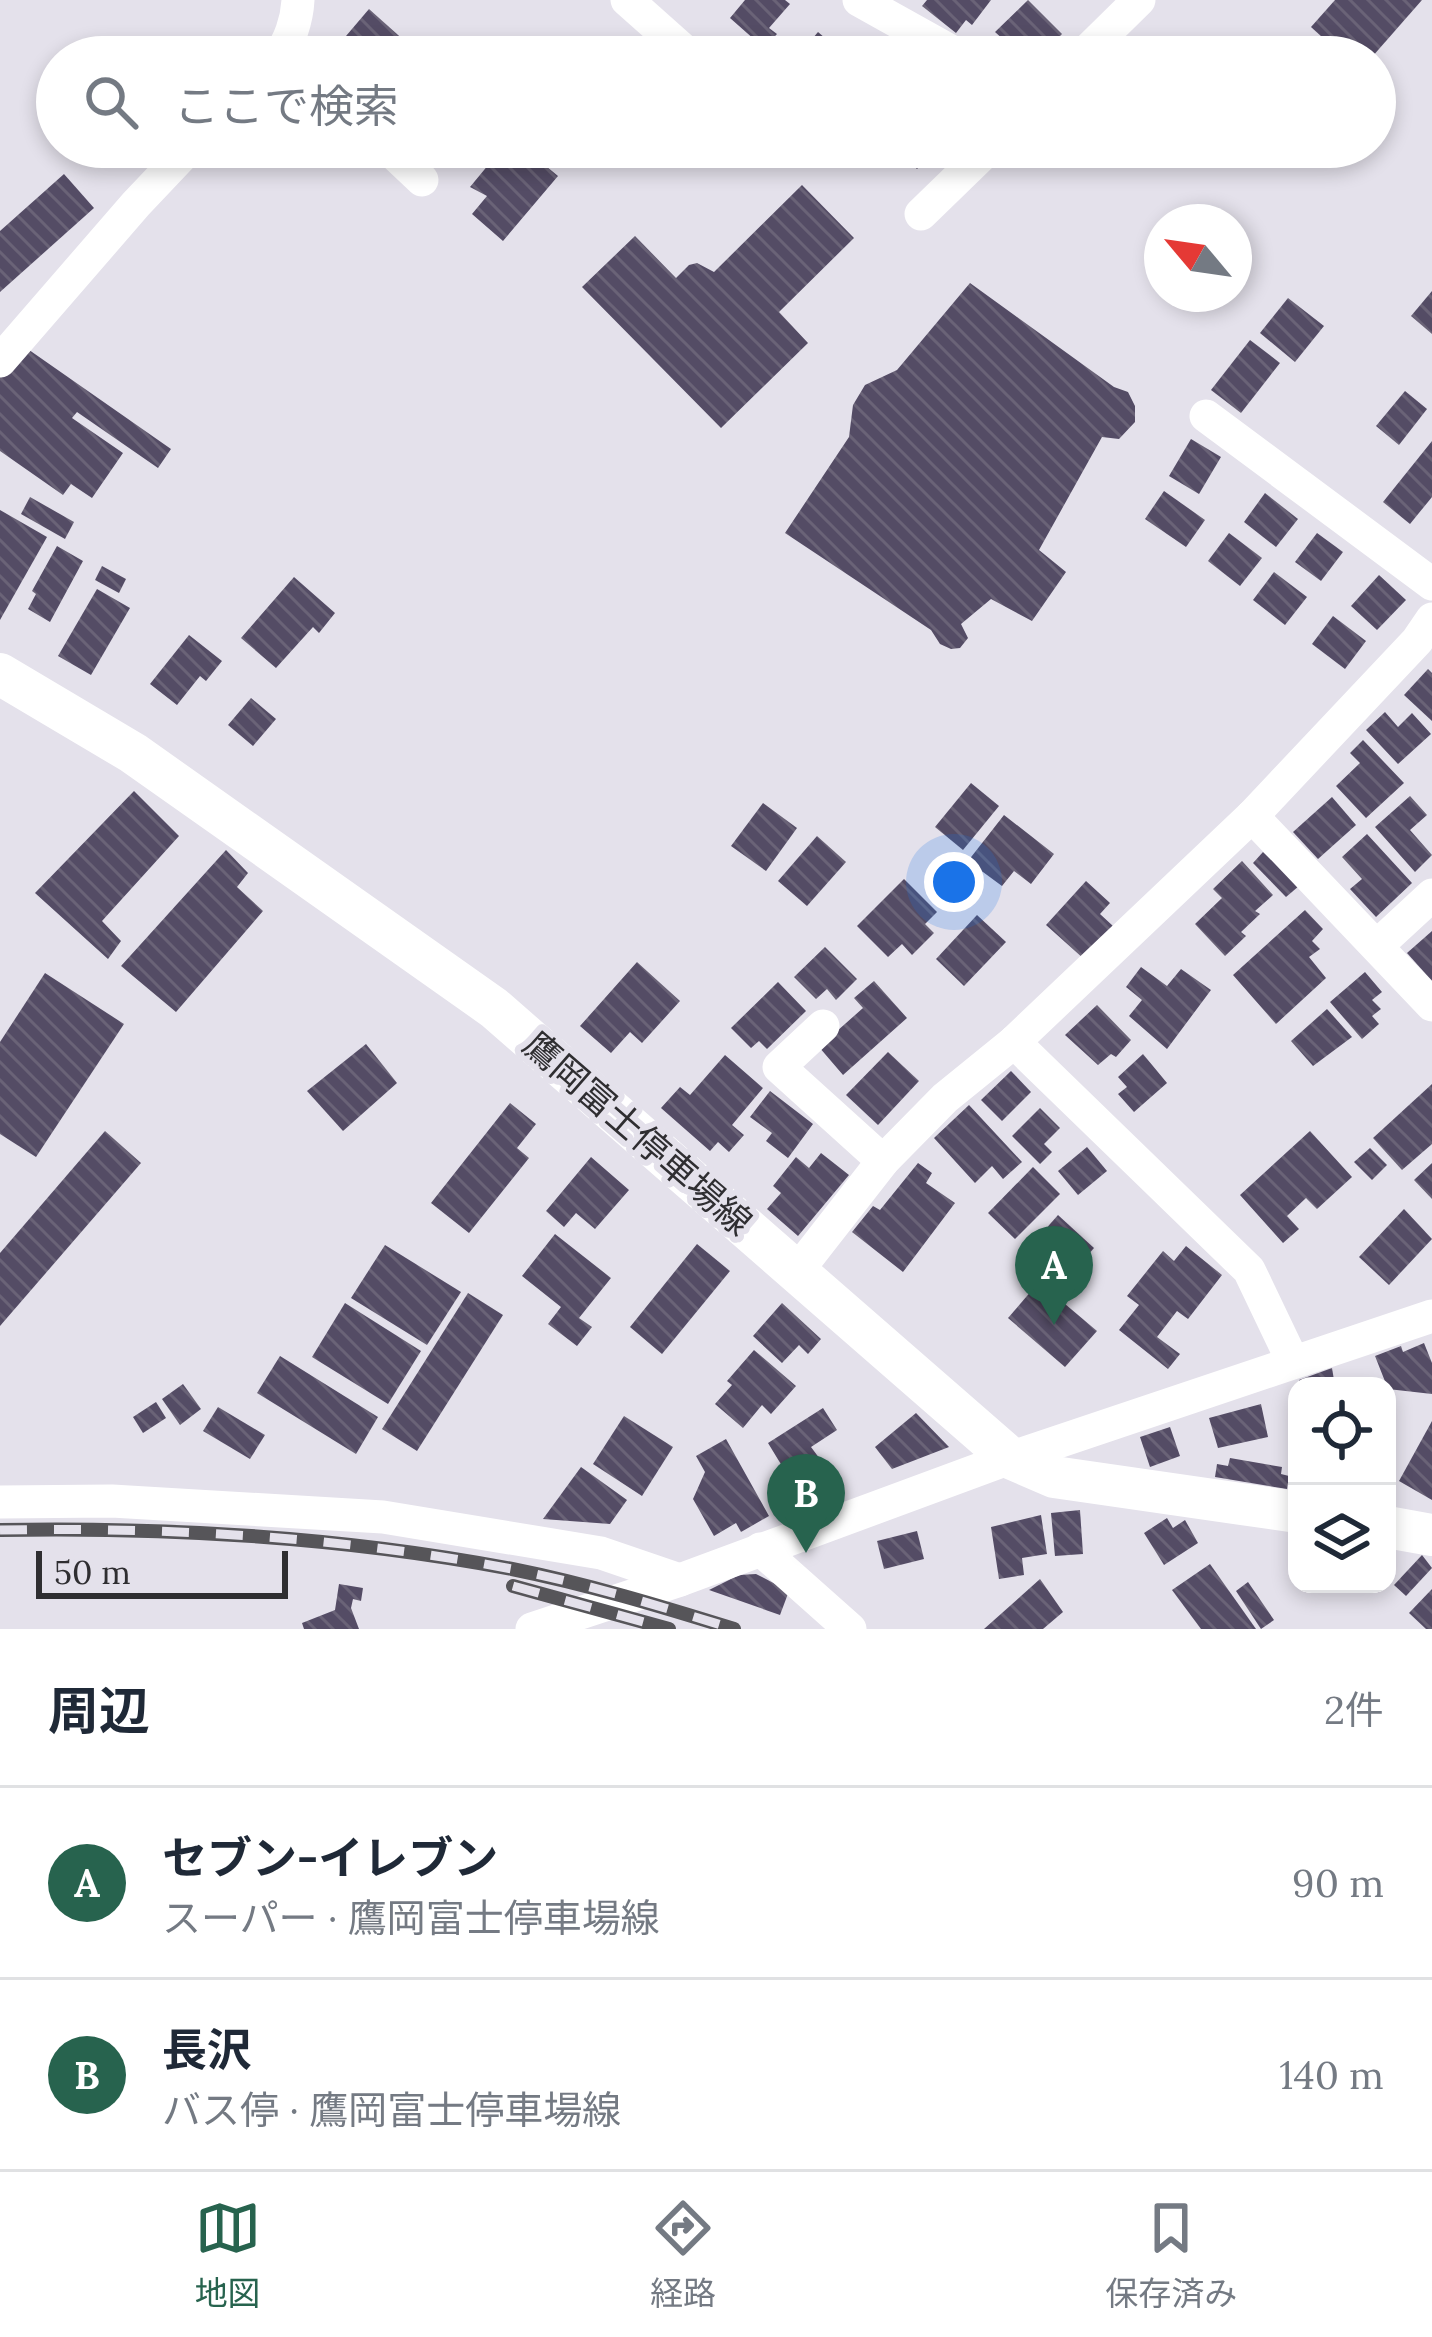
<!DOCTYPE html>
<html lang="ja">
<head>
<meta charset="utf-8">
<style>
  body { margin:0; font-family:Lora,"Noto Sans JP",serif; background:#f6f6f7; color:#1f2937 }
  .controls { position:absolute; right:36px; bottom:36px; display:grid; overflow:hidden; border-radius:24px; box-shadow:0 6px 18px #0003 }
  .controls button { width:108px; height:108px; display:grid; place-items:center; padding:0; border:0; border-bottom:3px solid #e0e1e3; background:#fff; color:#1f2937; font:60px sans-serif }
  .compass { position:absolute; left:1144px; top:204px; width:108px; height:108px; border-radius:50%; background:#fff; box-shadow:0 6px 18px #0003; rotate:299deg }
  .scale { position:absolute; left:36px; bottom:30px; width:252px; box-sizing:border-box; padding-left:12px; border:6px solid #2f2e31; border-top:0; font-size:33px; line-height:42px; white-space:nowrap; color:#2f2e31; -webkit-text-stroke:9px #e4e1eb; paint-order:stroke }
  .you { position:absolute; left:954px; top:882px; width:42px; height:42px; margin:-30px; border:9px solid #fff; border-radius:50%; background:#1a73e8; box-shadow:0 0 0 18px #1a73e833 }
  .badge { display:grid; place-items:center; width:78px; height:78px; border-radius:50%; background:#27634e; color:#fff; font-size:39px; font-weight:700 }
  .pin { position:absolute; translate:-50% -99px; filter:drop-shadow(0 3px 6px #0008) }
  .pin::after { content:''; position:absolute; top:63px; width:42px; height:36px; background:inherit; clip-path:polygon(0 0,100% 0,50% 100%) }
  .list { margin:0; padding:0; list-style:none }
  h2 { display:flex; justify-content:space-between; align-items:center; height:156px; margin:0; padding:0 48px; font-size:51px }
  h2 small { font-size:39px; font-weight:400; color:#747a83 }
  .list li { display:grid; grid-template-columns:78px 1fr auto; gap:36px; align-items:center; box-sizing:border-box; height:192px; padding:0 48px; border-top:3px solid #e0e1e3 }
  .list b { display:block; font-size:45px; white-space:nowrap }
  .list p { margin:0; font-size:39px; white-space:nowrap; color:#747a83 }
  .list em { font-size:39px; font-style:normal; color:#747a83 }
  .icon { flex:none; width:66px; height:66px; fill:none; stroke:currentColor; stroke-width:2; stroke-linecap:round; stroke-linejoin:round }
  .map { position:relative; flex:none; width:1432px; height:1629px; overflow:hidden }
  .search { position:absolute; background:#fff; box-shadow:0 6px 18px #0003; left:36px; right:36px; top:36px; height:132px; display:flex; align-items:center; gap:30px; box-sizing:border-box; padding:0 42px; border-radius:66px; color:#747a83; font-size:45px }
  .sheet { height:540px; background:#fff }
  nav { display:flex; justify-content:space-around; align-items:center; box-sizing:border-box; height:168px; border-top:3px solid #e0e1e3; background:#fff; font-size:33px; color:#747a83 }
  nav a { display:grid; justify-items:center; gap:6px }
  nav .on { color:#27634e }
  .map>svg:first-child { display:block }
  .building { fill:url(#building-back-hatch) }
  .lines { fill:none; stroke-linecap:round; stroke-linejoin:round }
  .minor { stroke:#fff; stroke-width:33 }
  .major { stroke:#fff; stroke-width:42 }
  .rail-casing { stroke:#565559; stroke-width:14 }
  .rail { stroke:#e4e1eb; stroke-width:9; stroke-dasharray:27; stroke-linecap:butt }
  .labels { text-anchor:middle; stroke-width:12; stroke-linejoin:round; paint-order:stroke }
  .street-label { font-size:36px; fill:#2f2e31; stroke:#e4e1eb }
</style>
</head>
<body>
<div class="map">
<svg width="1432" height="1629" viewBox="0 0 1432 1629">
  <defs>
    <pattern id="building-back-hatch" width="6" height="6" patternUnits="userSpaceOnUse" patternTransform="scale(3)"><rect width="6" height="6" fill="#544c65"/><path d="M-1 5l2 2M0 0l6 6M5-1l2 2" fill="none" stroke="#6a6377"/></pattern>
  </defs>
  <rect width="100%" height="100%" fill="#e4e1eb"/>
  <g class="building">
    <polygon points="745,0 785,0 790,4 769,28 777,34 764,48 730,18"/>
    <polygon points="927,0 991,0 972,25 966,20 956,33 922,6"/>
    <polygon points="1028,0 1062,34 1040,57 1006,57 998,49 1005,41 995,32"/>
    <polygon points="1335,0 1422,0 1372,57 1344,57 1311,27"/>
    <polygon points="369,9 417,52 412,57 370,57 346,36"/>
    <polygon points="818,32 847,57 797,57"/>
    <polygon points="1152,41 1168,57 1136,57"/>
    <polygon points="503,147 523,147 558,176 503,241 472,214 487,196 470,187"/>
    <polygon points="894,147 938,147 917,169"/>
    <polygon points="64,174 94,208 0,292 0,231"/>
    <polygon points="802,185 854,238 779,312 808,343 721,428 582,287 635,236 676,278 689,265 697,263 714,272"/>
    <polygon points="970,283 1114,387 1128,392 1135,406 1135,422 1119,439 1102,437 1039,550 1066,572 1032,621 991,599 961,624 968,638 960,648 951,649 940,644 931,630 785,533 849,437 853,405 865,385 897,370"/>
    <polygon points="1432,291 1432,334 1411,316"/>
    <polygon points="1288,298 1324,326 1295,362 1260,333"/>
    <polygon points="1250,340 1280,363 1241,413 1211,390"/>
    <polygon points="22,345 171,449 158,468 77,412 72,418 123,453 92,498 71,484 63,495 0,451 0,377"/>
    <polygon points="1405,391 1427,409 1399,445 1376,426"/>
    <polygon points="1191,439 1221,457 1199,494 1169,476"/>
    <polygon points="1432,441 1432,497 1410,524 1383,502"/>
    <polygon points="1164,491 1205,520 1186,547 1145,519"/>
    <polygon points="1265,493 1298,519 1276,547 1244,522"/>
    <polygon points="30,497 74,522 65,539 21,514"/>
    <polygon points="0,510 47,537 0,620"/>
    <polygon points="1229,533 1262,558 1240,586 1208,561"/>
    <polygon points="1317,533 1343,552 1321,581 1295,562"/>
    <polygon points="57,546 83,561 50,622 28,609 36,594 32,591"/>
    <polygon points="102,566 126,579 119,593 95,580"/>
    <polygon points="1274,572 1307,597 1285,625 1253,600"/>
    <polygon points="1379,575 1406,600 1377,630 1351,606"/>
    <polygon points="294,577 335,613 319,633 313,627 276,668 241,638"/>
    <polygon points="97,589 130,608 91,675 58,656"/>
    <polygon points="1333,616 1366,641 1345,669 1312,644"/>
    <polygon points="189,635 222,661 206,681 200,676 177,705 150,684"/>
    <polygon points="1428,669 1432,673 1432,721 1404,695"/>
    <polygon points="251,698 276,719 253,746 228,725"/>
    <polygon points="1385,712 1398,727 1412,713 1431,734 1398,764 1366,730"/>
    <polygon points="1363,740 1404,783 1366,818 1336,786 1360,763 1350,753"/>
    <polygon points="971,783 999,806 963,850 935,827"/>
    <polygon points="134,791 179,836 102,921 121,941 108,959 35,893"/>
    <polygon points="1410,796 1427,815 1410,830 1432,855 1415,872 1375,827"/>
    <polygon points="1332,797 1356,825 1318,859 1293,832"/>
    <polygon points="763,803 797,828 766,871 731,846"/>
    <polygon points="1004,815 1054,854 1031,884 1014,871 1002,886 968,861"/>
    <polygon points="1367,834 1412,883 1376,917 1350,889 1362,879 1342,857"/>
    <polygon points="817,836 846,862 807,906 778,881"/>
    <polygon points="226,850 248,873 237,887 263,911 176,1012 121,966"/>
    <polygon points="1263,852 1299,886 1286,897 1253,863"/>
    <polygon points="1242,861 1273,895 1255,911 1260,914 1241,932 1246,936 1225,956 1195,924 1222,898 1213,889"/>
    <polygon points="904,879 937,912 925,924 934,933 912,955 902,944 888,957 857,926"/>
    <polygon points="1086,881 1110,903 1100,914 1113,926 1084,959 1046,925"/>
    <polygon points="1305,910 1323,929 1312,941 1320,949 1309,957 1326,978 1276,1024 1233,975"/>
    <polygon points="977,915 1006,942 964,986 936,959"/>
    <polygon points="1432,931 1432,981 1407,953"/>
    <polygon points="825,947 857,979 836,1000 827,989 816,999 794,977"/>
    <polygon points="637,962 680,1001 642,1043 630,1032 611,1053 580,1026"/>
    <polygon points="1141,967 1167,986 1181,969 1211,990 1167,1049 1129,1016 1142,1000 1126,987"/>
    <polygon points="1365,972 1382,992 1372,1000 1381,1009 1372,1016 1379,1024 1362,1039 1330,1002"/>
    <polygon points="45,973 124,1024 36,1157 0,1134 0,1042"/>
    <polygon points="874,981 907,1018 843,1075 819,1047 863,1008 854,998"/>
    <polygon points="778,982 806,1011 767,1049 759,1041 751,1048 731,1028"/>
    <polygon points="1097,1005 1131,1040 1116,1057 1111,1054 1098,1065 1065,1035"/>
    <polygon points="1327,1009 1352,1037 1313,1066 1291,1041"/>
    <polygon points="366,1044 397,1083 343,1131 307,1091"/>
    <polygon points="888,1052 919,1081 878,1125 846,1095"/>
    <polygon points="1143,1054 1167,1083 1134,1112 1118,1094 1127,1087 1118,1077"/>
    <polygon points="725,1055 763,1088 732,1125 744,1135 729,1152 718,1142 710,1151 661,1108 680,1087 690,1095"/>
    <polygon points="1011,1071 1031,1092 1002,1121 981,1100"/>
    <polygon points="1432,1084 1432,1144 1402,1170 1373,1138"/>
    <polygon points="770,1091 813,1124 788,1158 766,1141 772,1133 750,1117"/>
    <polygon points="510,1103 536,1124 517,1148 529,1158 469,1233 431,1203"/>
    <polygon points="969,1105 1022,1162 1003,1179 992,1166 975,1183 934,1138"/>
    <polygon points="1040,1108 1060,1128 1044,1144 1052,1152 1040,1164 1012,1136"/>
    <polygon points="105,1131 141,1163 0,1326 0,1253"/>
    <polygon points="1310,1131 1352,1177 1317,1209 1306,1198 1287,1216 1299,1229 1283,1243 1240,1195"/>
    <polygon points="1087,1147 1107,1171 1078,1195 1058,1171"/>
    <polygon points="1370,1148 1387,1165 1372,1180 1354,1162"/>
    <polygon points="821,1153 849,1175 798,1236 767,1209 781,1193 773,1186 796,1157 809,1168"/>
    <polygon points="591,1157 629,1190 595,1229 576,1213 564,1227 546,1211"/>
    <polygon points="918,1163 932,1173 926,1183 955,1203 903,1272 852,1232 873,1206 880,1210"/>
    <polygon points="1432,1163 1432,1199 1414,1180"/>
    <polygon points="1033,1167 1060,1194 1015,1239 988,1213"/>
    <polygon points="1404,1209 1432,1239 1389,1285 1359,1257"/>
    <polygon points="1058,1215 1094,1248 1072,1273 1036,1240"/>
    <polygon points="555,1234 611,1278 579,1318 592,1327 577,1346 548,1324 561,1307 522,1276"/>
    <polygon points="697,1244 730,1271 662,1354 630,1327"/>
    <polygon points="385,1245 461,1292 427,1345 351,1298"/>
    <polygon points="1186,1246 1222,1275 1188,1319 1177,1311 1157,1337 1180,1354 1168,1369 1119,1330 1139,1305 1127,1296 1163,1251 1174,1261"/>
    <polygon points="1039,1282 1097,1331 1065,1367 1008,1318"/>
    <polygon points="468,1293 503,1315 417,1451 382,1429"/>
    <polygon points="345,1303 421,1351 388,1404 312,1357"/>
    <polygon points="782,1303 821,1339 808,1354 799,1345 782,1363 753,1336"/>
    <polygon points="1424,1343 1432,1363 1432,1394 1388,1389 1375,1356 1401,1346 1403,1352"/>
    <polygon points="754,1350 796,1386 771,1414 762,1405 743,1428 715,1404 732,1385 727,1381"/>
    <polygon points="280,1356 378,1417 356,1454 257,1393"/>
    <polygon points="1332,1368 1334,1380 1331,1386 1301,1386 1299,1380"/>
    <polygon points="183,1384 201,1409 180,1425 162,1399"/>
    <polygon points="156,1402 166,1418 143,1433 133,1417"/>
    <polygon points="1261,1404 1268,1437 1218,1448 1209,1418"/>
    <polygon points="218,1407 265,1435 250,1459 203,1431"/>
    <polygon points="823,1408 837,1430 811,1447 831,1474 819,1481 799,1482 788,1462 782,1466 768,1443"/>
    <polygon points="916,1413 949,1447 892,1469 875,1447"/>
    <polygon points="624,1416 673,1447 642,1496 593,1464"/>
    <polygon points="1432,1421 1432,1500 1399,1481"/>
    <polygon points="1170,1427 1180,1456 1150,1467 1140,1437"/>
    <polygon points="726,1439 769,1516 741,1532 736,1523 714,1536 693,1499 705,1472 696,1456"/>
    <polygon points="1230,1458 1282,1467 1281,1474 1289,1476 1287,1489 1215,1477 1217,1464 1228,1466"/>
    <polygon points="581,1467 627,1500 610,1524 543,1519"/>
    <polygon points="1080,1510 1083,1554 1055,1556 1051,1513"/>
    <polygon points="1041,1515 1047,1554 1022,1558 1024,1575 999,1579 991,1527"/>
    <polygon points="1167,1518 1173,1528 1185,1520 1198,1543 1164,1565 1144,1533"/>
    <polygon points="917,1531 924,1559 884,1569 877,1541"/>
    <polygon points="1422,1555 1432,1568 1406,1596 1394,1585"/>
    <polygon points="1210,1564 1256,1629 1201,1629 1172,1590"/>
    <polygon points="756,1574 789,1591 780,1615 709,1590 739,1575"/>
    <polygon points="1040,1579 1063,1612 1043,1629 984,1629"/>
    <polygon points="1248,1582 1274,1620 1261,1629 1236,1591"/>
    <polygon points="339,1584 363,1588 361,1601 353,1599 351,1608 359,1629 304,1629 302,1623 335,1610"/>
    <polygon points="1432,1589 1432,1629 1426,1629 1409,1613"/>
  </g>
  <g class="lines">
    <g class="minor">
      <polyline points="627,0 690,56"/>
      <polyline points="859,0 961,57"/>
      <path d="M 277,57 C 290,43 297,19 298,0"/>
      <polyline points="1081,57 1139,0"/>
      <polyline points="387,147 422,180"/>
      <polyline points="921,214 990,147"/>
      <polyline points="0,361 136,204 190,147"/>
      <polyline points="1206,416 1432,584"/>
      <polyline points="1252,816 1432,1005"/>
      <polyline points="1378,945 1432,895"/>
      <polyline points="823,1026 779,1067 883,1161"/>
      <polyline points="1014,1042 1249,1270 1293,1362"/>
      <polyline points="798,1270 883,1161 945,1098 1014,1042 1252,816 1417,641 1432,619"/>
      <polyline points="0,1502 112,1501 383,1517 601,1553 680,1580"/>
      <polyline points="760,1549 850,1629"/>
      <polyline points="532,1629 680,1580 1010,1458 1432,1316"/>
    </g>
    <g class="major">
      <polyline points="0,674 133,753 494,1008 1010,1458 1054,1477 1297,1512"/>
      <polyline points="1387,1527 1432,1535"/>
    </g>
    <g class="rail-casing">
      <g id="rail">
        <path d="M 0,1530 C 171,1527 344,1537 512,1569 C 587,1584 660,1606 734,1629"/>
        <polyline points="513,1586 669,1629"/>
      </g>
    </g>
    <use href="#rail" class="rail"/>
  </g>
  <g class="labels">
    <g class="street-label">
      <text transform="translate(638 1133) rotate(41)" y="13">鷹岡富士停車場線</text>
    </g>
  </g>
</svg>
<div class="controls">
<button><svg class="icon" aria-label="locate" viewBox="0 0 24 24"><circle cx="12" cy="12" r="6"/><path d="M12 2v4M12 18v4M2 12h4M18 12h4"/></svg></button>
<button><svg class="icon" aria-label="layers" viewBox="0 0 24 24"><path d="M12 4l9 5-9 5-9-5zM3 14l9 5 9-5"/></svg></button>
</div>
<svg class="compass" viewBox="-18 -18 36 36"><path d="M0-13l5 13h-10z" fill="#e53935"/><path d="M0 13l5-13h-10z" fill="#747a83"/></svg>
<div class="scale">50 m</div>
<div class="you"></div>
<div class="pin badge" style="left:1054px;top:1325px">A</div>
<div class="pin badge" style="left:806px;top:1553px">B</div>
<div class="search"><svg class="icon" aria-label="search" viewBox="0 0 24 24"><circle cx="10" cy="10" r="6"/><path d="M15 15l6 6"/></svg>ここで検索</div>
</div>
<section class="sheet">
<h2>周辺<small>2件</small></h2>
<ul class="list">
<li><span class="badge">A</span><div><b>セブン-イレブン</b><p>スーパー · 鷹岡富士停車場線</p></div><em>90 m</em></li>
<li><span class="badge">B</span><div><b>長沢</b><p>バス停 · 鷹岡富士停車場線</p></div><em>140 m</em></li>
</ul>
</section>
<nav>
<a class="on"><svg class="icon" aria-label="map" viewBox="0 0 24 24"><path d="M3 6l6-2 6 2 6-2v14l-6 2-6-2-6 2zM9 4v14M15 6v14"/></svg>地図</a>
<a><svg class="icon" aria-label="directions" viewBox="0 0 24 24"><path d="M12 3l9 9-9 9-9-9zM9 14v-3h6M13 9l2 2-2 2"/></svg>経路</a>
<a><svg class="icon" aria-label="saved" viewBox="0 0 24 24"><path d="M7 4h10v16l-5-4-5 4z"/></svg>保存済み</a>
</nav>
</body>
</html>
